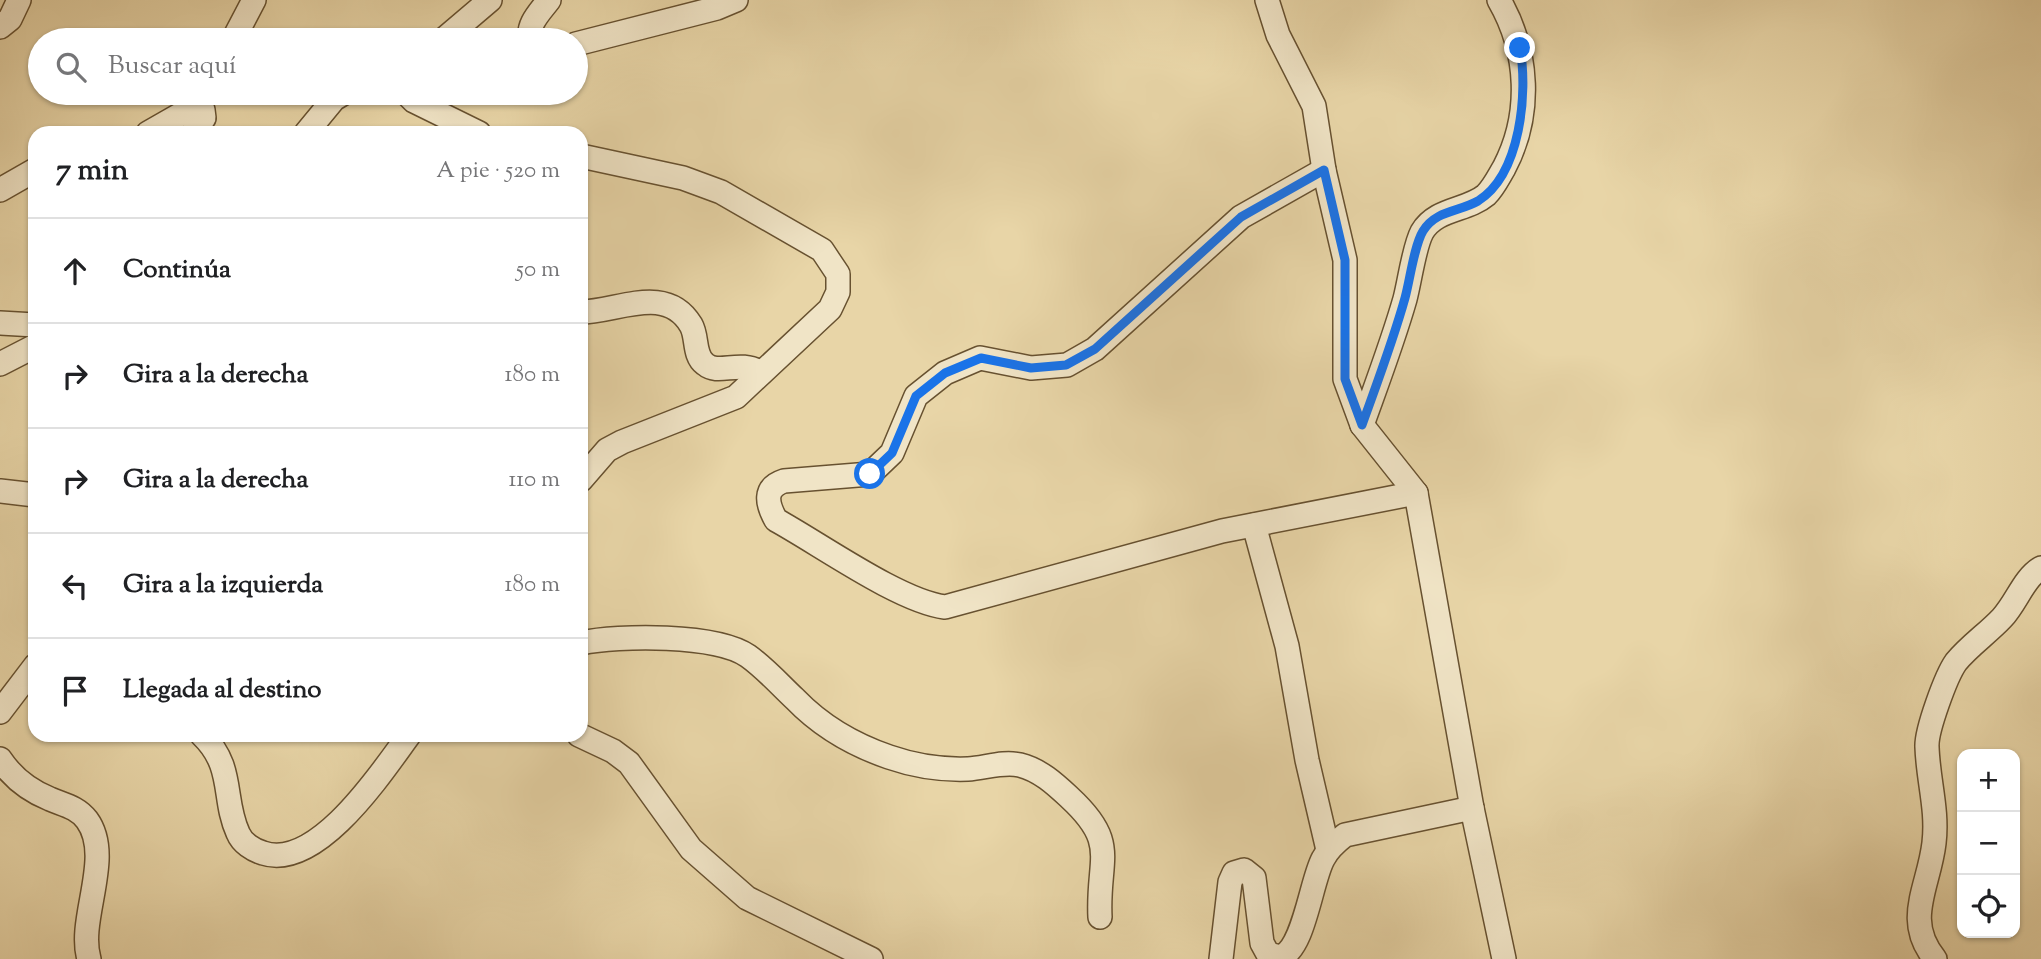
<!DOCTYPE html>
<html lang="es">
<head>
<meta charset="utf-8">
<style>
  body { margin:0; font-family:"Sorts Mill Goudy",serif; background:#f2f2f2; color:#202124 }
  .controls { position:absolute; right:21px; bottom:21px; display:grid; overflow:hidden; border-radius:14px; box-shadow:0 2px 5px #0004 }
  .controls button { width:63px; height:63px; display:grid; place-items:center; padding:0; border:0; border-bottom:2px solid #e0e0e0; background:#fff; color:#202124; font:35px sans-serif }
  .stop { position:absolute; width:21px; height:21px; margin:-16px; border:5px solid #1a73e8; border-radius:50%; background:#fff }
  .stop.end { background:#1a73e8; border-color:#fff; box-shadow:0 2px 7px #0008 }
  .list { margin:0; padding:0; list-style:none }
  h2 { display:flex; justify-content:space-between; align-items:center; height:91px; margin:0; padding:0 28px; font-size:30px }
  h2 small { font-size:23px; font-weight:400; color:#757577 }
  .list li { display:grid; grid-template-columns:46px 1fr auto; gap:21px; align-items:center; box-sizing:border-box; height:105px; padding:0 28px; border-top:2px solid #e0e0e0 }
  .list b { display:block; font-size:26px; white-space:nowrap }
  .list em { font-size:23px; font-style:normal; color:#757577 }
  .icon { flex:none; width:38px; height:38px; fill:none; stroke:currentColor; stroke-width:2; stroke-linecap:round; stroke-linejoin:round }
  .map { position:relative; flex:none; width:2041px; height:959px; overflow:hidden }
  .search { position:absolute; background:#fff; box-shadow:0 2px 5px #0004; left:28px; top:28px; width:560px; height:77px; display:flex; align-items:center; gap:18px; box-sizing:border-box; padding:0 24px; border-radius:38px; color:#757577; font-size:26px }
  .panel { position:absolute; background:#fff; box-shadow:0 2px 5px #0004; left:28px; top:126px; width:560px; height:616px; border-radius:21px }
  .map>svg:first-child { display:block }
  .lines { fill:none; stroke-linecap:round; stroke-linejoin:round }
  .minor-casing { stroke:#675130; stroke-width:26 }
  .minor { stroke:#f0e4c6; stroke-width:23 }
  .route { stroke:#1a73e8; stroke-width:9 }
</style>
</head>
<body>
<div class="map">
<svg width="2041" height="959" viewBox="0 0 2041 959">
  <rect width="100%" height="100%" fill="#e8d5a7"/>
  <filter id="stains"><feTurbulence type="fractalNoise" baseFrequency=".00286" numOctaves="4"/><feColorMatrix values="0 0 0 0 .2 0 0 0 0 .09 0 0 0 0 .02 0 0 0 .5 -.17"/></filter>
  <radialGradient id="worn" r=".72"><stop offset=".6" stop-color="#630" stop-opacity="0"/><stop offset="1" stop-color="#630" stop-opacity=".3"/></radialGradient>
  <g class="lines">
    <g class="minor-casing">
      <g id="minor">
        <polyline points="1267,0 1278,35 1314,106 1324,170 1345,260 1345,379 1362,425 1416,493 1472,808 1504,959"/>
        <polyline points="0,27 10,19 19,0"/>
        <polyline points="233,40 254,0"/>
        <polyline points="443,40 490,0"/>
        <path d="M 531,40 C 526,25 540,12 549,0"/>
        <polyline points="576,44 717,8 736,0"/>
        <polyline points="406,93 414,101 479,133"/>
        <polyline points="148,133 197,105 203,110 204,118 193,133"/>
        <polyline points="306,133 334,99 344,93"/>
        <polyline points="581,156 683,178 721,192 822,250 838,274 838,292 830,309 736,397 622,442 607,450 581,480"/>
        <path d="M 1324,170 L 1241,217 L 1095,349 L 1067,365 L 1031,368 L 980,358 L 945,373 L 916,396 L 892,453 L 870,474 L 784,481 C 763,488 767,504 776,520 C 820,544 899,601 945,607 L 1222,531 L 1416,493"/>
        <polyline points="0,190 35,170"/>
        <path d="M 581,312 C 617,312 666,283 691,325 C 698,337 693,355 705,364 C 719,376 739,359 761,373"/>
        <polyline points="0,323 35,325"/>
        <polyline points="0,364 35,346"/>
        <path d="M 1362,425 C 1377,383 1393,341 1405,299 C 1410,280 1414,247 1422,232 C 1436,208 1467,211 1486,195 C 1494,187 1498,178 1504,168 C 1532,115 1529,52 1499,0"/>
        <polyline points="0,491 35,495"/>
        <polyline points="1254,525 1287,646 1307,760 1328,850"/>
        <path d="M 581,643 C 619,635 716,634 748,656 C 765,668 780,685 795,699 C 821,726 854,745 889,757 C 915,766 941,770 968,769 C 985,768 1003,761 1020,765 C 1040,770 1055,784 1069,797 C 1120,844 1097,858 1100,917"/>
        <polyline points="0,712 35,666"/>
        <path d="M 202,735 C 235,767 222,798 238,833 C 242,843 253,850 263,853 C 317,871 382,772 409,735"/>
        <polyline points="579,735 613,751 629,763 691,849 747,898 871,959"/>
        <path d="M 0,759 C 12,777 30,791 50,799 C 64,805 77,807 87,820 C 114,857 77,919 89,959"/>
        <path d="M 1221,959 L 1230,882 L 1234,873 L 1244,870 L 1254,878 L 1262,943 L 1268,954 L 1280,957 C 1304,950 1311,881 1323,859 C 1328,849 1336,842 1345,835 L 1472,808"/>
        <path d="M 1935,959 C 1903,920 1929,887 1934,843 C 1938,810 1928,780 1927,747 C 1926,731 1946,676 1956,662 C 1969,646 1988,633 2002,618 C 2017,602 2023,579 2041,568"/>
      </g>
    </g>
    <use href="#minor" class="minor"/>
  </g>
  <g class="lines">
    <path class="route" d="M 870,474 L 892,453 L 916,396 L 945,373 L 981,358 L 1031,368 L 1066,365 L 1095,349 L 1241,217 L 1324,170 L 1345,260 L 1345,379 L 1362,425 C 1377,383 1393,341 1405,298 C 1410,280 1414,246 1423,231 C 1436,210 1459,212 1478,201 C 1521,174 1528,92 1520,48"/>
  </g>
  <rect width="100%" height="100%" filter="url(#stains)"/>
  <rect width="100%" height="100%" fill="url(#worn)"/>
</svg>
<div class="controls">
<button>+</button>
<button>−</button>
<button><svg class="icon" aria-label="locate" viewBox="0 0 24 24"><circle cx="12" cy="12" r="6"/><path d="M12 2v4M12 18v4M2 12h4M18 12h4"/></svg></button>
</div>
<div class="stop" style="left:870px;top:474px"></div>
<div class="stop end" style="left:1520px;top:48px"></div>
<div class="search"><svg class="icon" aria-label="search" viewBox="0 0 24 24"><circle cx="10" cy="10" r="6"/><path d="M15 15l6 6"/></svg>Buscar aquí</div>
<section class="panel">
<h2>7 min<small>A pie · 520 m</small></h2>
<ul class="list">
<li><svg class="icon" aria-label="ahead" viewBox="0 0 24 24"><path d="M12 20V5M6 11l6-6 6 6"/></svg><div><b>Continúa</b></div><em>50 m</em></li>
<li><svg class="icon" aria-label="right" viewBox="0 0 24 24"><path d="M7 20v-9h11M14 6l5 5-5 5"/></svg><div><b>Gira a la derecha</b></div><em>180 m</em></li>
<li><svg class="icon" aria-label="right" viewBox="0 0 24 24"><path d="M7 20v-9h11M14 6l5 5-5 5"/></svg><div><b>Gira a la derecha</b></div><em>110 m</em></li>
<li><svg class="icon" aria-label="left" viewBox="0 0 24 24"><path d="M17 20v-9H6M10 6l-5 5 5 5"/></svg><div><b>Gira a la izquierda</b></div><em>180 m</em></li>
<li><svg class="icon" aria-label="arrive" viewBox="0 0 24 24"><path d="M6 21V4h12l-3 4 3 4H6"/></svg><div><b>Llegada al destino</b></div></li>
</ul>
</section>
</div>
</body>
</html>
